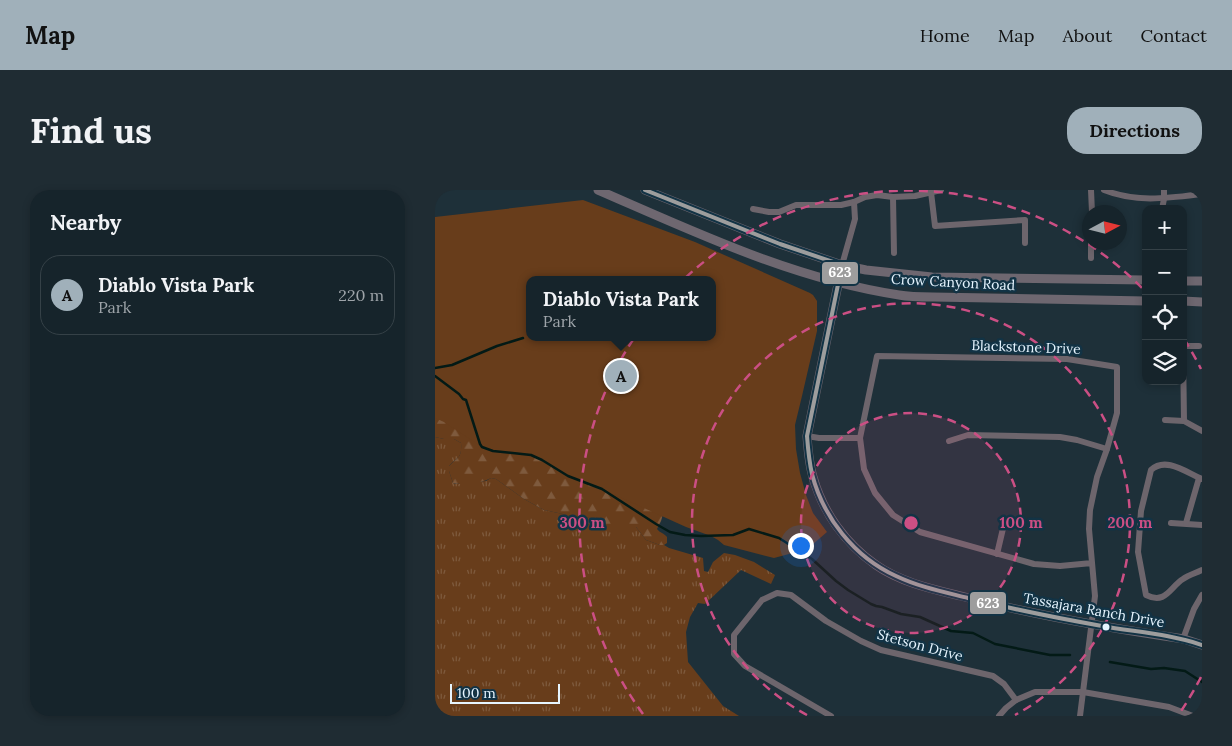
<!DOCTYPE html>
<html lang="en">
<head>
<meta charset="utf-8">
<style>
  body { margin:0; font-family:Lora,serif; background:#1f2c33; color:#f1f3f6 }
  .controls { position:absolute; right:15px; top:15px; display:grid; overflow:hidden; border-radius:10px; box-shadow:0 2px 8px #0003 }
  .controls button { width:45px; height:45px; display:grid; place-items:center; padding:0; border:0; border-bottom:1px solid #354147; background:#16242b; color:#f1f3f6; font:25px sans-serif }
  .compass { position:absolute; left:647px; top:15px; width:45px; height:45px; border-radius:50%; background:#16242b; box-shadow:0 2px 8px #0003; rotate:83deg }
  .scale { position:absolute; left:15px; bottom:12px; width:110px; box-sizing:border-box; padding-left:5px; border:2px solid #e6f5ff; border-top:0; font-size:14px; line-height:18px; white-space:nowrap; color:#e6f5ff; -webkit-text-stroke:4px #123345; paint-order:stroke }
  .you { position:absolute; left:365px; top:355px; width:18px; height:18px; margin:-12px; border:4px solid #fff; border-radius:50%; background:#1a73e8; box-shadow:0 0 0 8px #1a73e833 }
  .badge { display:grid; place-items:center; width:32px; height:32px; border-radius:50%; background:#a0b0ba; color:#111; font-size:16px; font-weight:700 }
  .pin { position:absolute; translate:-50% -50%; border:2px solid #fff; box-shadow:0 1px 5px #0006 }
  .popup { position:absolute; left:91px; top:86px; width:190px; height:65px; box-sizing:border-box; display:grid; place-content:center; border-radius:10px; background:#16242b; filter:drop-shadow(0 1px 4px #0005); font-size:16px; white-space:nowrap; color:#9ea4a9 }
  .popup b { font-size:19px; color:#f1f3f6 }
  .popup::after { content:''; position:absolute; left:50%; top:100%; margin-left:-10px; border:10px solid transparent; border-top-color:#16242b }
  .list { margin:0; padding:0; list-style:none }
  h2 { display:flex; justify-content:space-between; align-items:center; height:65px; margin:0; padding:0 20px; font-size:21px }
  h2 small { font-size:16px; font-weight:400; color:#9ea4a9 }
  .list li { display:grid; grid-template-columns:32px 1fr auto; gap:15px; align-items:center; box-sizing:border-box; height:80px; margin:0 10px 10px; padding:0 10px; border:1px solid #354147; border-radius:20px }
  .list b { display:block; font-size:19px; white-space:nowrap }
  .list p { margin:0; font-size:16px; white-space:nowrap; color:#9ea4a9 }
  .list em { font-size:16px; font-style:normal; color:#9ea4a9 }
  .icon { flex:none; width:28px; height:28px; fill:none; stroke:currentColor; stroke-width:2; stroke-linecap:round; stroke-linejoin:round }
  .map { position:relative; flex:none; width:767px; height:526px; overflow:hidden; border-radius:20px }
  header { display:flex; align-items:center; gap:30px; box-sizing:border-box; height:70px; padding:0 25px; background:#a0b0ba; color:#111 }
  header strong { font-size:24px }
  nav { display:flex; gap:28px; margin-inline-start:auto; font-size:18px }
  .intro { display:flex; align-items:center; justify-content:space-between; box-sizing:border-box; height:120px; padding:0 30px }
  h1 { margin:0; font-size:35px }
  .button { padding:12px 22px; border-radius:20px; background:#a0b0ba; color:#111; font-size:18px; font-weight:700 }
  main { display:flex; gap:30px; padding:0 30px }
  aside { flex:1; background:#16242b; border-radius:20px; box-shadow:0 2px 8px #0003 }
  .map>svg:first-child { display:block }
  .grass { fill:url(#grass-tufts) }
  .forest { fill:url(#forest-firs) }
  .park { fill:#683d1b; fill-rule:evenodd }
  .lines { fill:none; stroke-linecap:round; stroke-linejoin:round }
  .stream { stroke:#031a16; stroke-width:2.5 }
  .street { stroke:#6d656c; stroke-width:6 }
  .secondary { stroke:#6e6770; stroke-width:9 }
  .bus-1-casing { stroke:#123345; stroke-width:8 }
  .bus-1 { stroke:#9d9d9d; stroke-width:4 }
  .ring { fill:none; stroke:#cb4f84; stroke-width:2.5; stroke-dasharray:9 6 }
  .bus-dot { fill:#e6f5ff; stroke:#123345; stroke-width:2 }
  .labels { text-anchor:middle; stroke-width:5; stroke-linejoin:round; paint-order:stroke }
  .street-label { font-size:14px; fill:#e6f5ff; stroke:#123345 }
  .centre { fill:#cb4f84; stroke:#123345; stroke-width:2.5 }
  .ring-label { font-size:15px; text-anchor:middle; font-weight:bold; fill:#cb4f84; stroke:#123345; stroke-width:5; stroke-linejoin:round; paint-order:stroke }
  .line-badge { stroke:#123345; stroke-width:2 }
  .badge-label { font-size:14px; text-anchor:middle; font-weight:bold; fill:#fff }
</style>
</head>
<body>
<header>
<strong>Map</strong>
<nav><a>Home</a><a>Map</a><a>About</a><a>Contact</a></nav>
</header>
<div class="intro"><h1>Find us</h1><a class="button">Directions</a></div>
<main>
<aside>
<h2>Nearby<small></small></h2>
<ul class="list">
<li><span class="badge">A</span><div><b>Diablo Vista Park</b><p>Park</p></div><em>220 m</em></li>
</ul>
</aside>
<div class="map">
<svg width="767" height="526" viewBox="0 0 767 526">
  <defs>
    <pattern id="grass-tufts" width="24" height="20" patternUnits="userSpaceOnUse" patternTransform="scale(1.25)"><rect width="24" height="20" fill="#683d1b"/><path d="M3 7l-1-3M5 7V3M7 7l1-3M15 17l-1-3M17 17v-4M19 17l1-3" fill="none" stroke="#7e5a3d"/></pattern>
    <pattern id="forest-firs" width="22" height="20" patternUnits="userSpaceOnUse" patternTransform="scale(1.25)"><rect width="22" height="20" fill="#683d1b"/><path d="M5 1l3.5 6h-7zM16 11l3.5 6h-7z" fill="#7e5a3d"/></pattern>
  </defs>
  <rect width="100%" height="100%" fill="#1e3039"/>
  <path class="grass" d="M 0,247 L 9,249 L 19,249 L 26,253 C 27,269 23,266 14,276 L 14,281 L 18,293 L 21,294 L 51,291 L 56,288 L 61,289 L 89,309 L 109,320 L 142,327 L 156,328 L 168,334 L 182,337 L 201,337 L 211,350 L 225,355 L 229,355 L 234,358 L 268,368 L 269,381 L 273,382 L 278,372 L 289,363 L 300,365 L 319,372 L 340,385 L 336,394 L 306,380 L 270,414 L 263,413 L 255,427 L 251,442 L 253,472 L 288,516 L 304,526 L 0,526 Z"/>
  <path class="forest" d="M 0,121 L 95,147 L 230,318 L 226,331 L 222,339 C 225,343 229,343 232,347 L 232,353 L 229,355 L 225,355 L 211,350 L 201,337 L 175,337 L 156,328 L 142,327 L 109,320 L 89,309 L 61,289 L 56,288 C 48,293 27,296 18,293 L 14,281 L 14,276 C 23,267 27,268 26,253 L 19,249 L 9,249 L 0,247 Z"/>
  <path class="park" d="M 148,10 L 260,52 L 375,103 L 378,105 L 382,111 L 382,141 L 367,206 L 360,235 L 361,259 L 365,283 L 371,305 L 378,323 L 392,342 L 377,355 L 354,364 L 339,368 L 289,355 L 283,350 L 276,346 L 251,337 L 167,299 L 133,286 L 107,270 L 96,265 L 63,261 L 47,257 L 9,232 L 0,228 L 0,27 ZM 95,90 L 277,90 L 277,147 L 95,147 Z"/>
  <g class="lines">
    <g class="stream">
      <polyline points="0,178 17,175 62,156 88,148"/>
      <polyline points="0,186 24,204 28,209 31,210 45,254 47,257 58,261 96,265 107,270 133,286 167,299 221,334 235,342 250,345 266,346 298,345 314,339 344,348 377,369 401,391 413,400 436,414 441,416 447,417 466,424 485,427 516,441 538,443 560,454 615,465 635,465"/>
      <polyline points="675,472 716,479 729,478 750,481 767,492"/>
    </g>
    <g class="street">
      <polyline points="656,0 657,22"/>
      <path d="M 669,0 C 701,13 734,8 767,4"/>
      <polyline points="496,2 500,36 590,30 590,53"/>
      <polyline points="458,7 459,63"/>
      <polyline points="318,19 334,22 344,22 361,15 406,15 419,12 430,7 442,5 458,7 480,6 506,0"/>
      <polyline points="727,19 729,9 729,0"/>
      <polyline points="656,68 656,52"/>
      <polyline points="407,75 420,29 419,12"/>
      <polyline points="748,156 749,231 767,241"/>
      <polyline points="748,156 764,156"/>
      <polyline points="730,230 749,231"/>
      <polyline points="372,246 384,248 425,248"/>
      <polyline points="514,251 533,245 625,247 642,250 672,259"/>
      <path d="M 767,289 C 752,283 731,266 716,280 L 706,321 L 703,362 L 711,405 C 731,415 735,397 748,389 C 754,385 761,383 767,380"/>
      <polyline points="736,333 767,335"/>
      <polyline points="751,333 764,288"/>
      <polyline points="562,364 570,330"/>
      <polyline points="748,449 759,419 767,405"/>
      <polyline points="396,526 310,476 299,464 299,445 327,410 342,403 356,405 391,431 426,451 446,460 558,486 569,494 581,510"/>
      <polyline points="564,526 571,518 581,510 600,502 648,502 734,517 758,526"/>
      <polyline points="645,526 660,406 654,339 655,320 662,287 672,259 682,223 682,177 632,169 442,166 425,248 429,279 440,303 458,325 485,342 599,374 625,376 657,373"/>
    </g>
    <g class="secondary">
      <path d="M 163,0 C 260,42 358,89 464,105 C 475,107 486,107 498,107 L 711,111"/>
      <polyline points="210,0 345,54 407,75 431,80 497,87 711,90"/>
      <path d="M 407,75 L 372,246 C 373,260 374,274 378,287 C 388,323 411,354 441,375 C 465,392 497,399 526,406 C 599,425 674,438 749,449 L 767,455"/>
      <polyline points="748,91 767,91"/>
      <polyline points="748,111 767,112"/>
    </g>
    <g class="bus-1-casing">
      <path id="bus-1" d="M 210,0 L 345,54 L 407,75 L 372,246 C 373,259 374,271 377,284 C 388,327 419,367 461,386 C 484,397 509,402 533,408 C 577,419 622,428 667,436 C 700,442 735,444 767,455"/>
    </g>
    <use href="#bus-1" class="bus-1"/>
  </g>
  <circle cx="476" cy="333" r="110" fill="#cb4f84" fill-opacity=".12"/>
  <g class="ring">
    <circle cx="476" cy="333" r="110"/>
    <path d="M372 525A219 219 0 1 1 580 525"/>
    <path d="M766 487A329 329 0 0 1 744 524M208 524A329 329 0 0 1 711 102M749 149A329 329 0 0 1 766 179"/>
  </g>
  <circle class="bus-dot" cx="671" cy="437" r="4.5"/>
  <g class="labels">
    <g class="street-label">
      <text transform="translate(518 92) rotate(3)" y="5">Crow Canyon Road</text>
      <text transform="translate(591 157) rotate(2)" y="5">Blackstone Drive</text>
      <text transform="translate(659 420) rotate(10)" y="5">Tassajara Ranch Drive</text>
      <text transform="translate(485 455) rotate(15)" y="5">Stetson Drive</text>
    </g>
  </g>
  <circle cx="476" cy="333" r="8" class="centre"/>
  <g class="ring-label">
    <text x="586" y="338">100 m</text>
    <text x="695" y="338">200 m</text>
    <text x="147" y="338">300 m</text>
  </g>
  <g class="line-badge">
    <rect x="386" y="71" width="38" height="24" rx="5" fill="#9d9d9d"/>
    <rect x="534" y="401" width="38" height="24" rx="5" fill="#9d9d9d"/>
  </g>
  <g class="badge-label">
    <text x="405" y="87">623</text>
    <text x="553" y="418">623</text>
  </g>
</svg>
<div class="controls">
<button>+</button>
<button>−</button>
<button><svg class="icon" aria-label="locate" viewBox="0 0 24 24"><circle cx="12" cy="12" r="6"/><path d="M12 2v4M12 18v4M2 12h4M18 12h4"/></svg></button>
<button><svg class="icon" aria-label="layers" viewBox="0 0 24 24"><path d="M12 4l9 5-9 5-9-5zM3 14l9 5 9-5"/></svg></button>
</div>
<svg class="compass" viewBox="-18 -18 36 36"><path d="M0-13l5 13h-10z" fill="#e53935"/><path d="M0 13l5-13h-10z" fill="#9ea4a9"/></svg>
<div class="scale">100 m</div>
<div class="you"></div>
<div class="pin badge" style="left:186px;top:186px">A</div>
<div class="popup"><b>Diablo Vista Park</b>Park</div>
</div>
</main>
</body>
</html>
